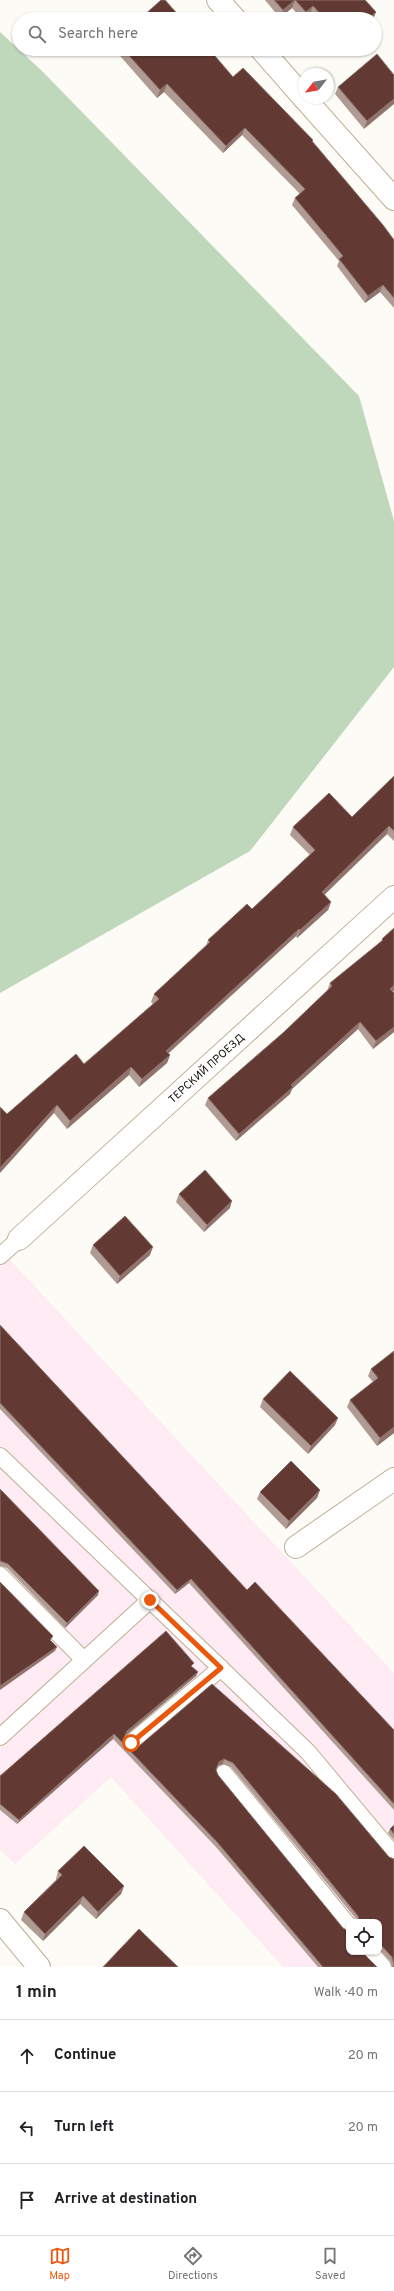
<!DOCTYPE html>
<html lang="en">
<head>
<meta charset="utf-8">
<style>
  body { margin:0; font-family:Overpass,sans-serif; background:#f6f6f6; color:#202124 }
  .controls { position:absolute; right:12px; bottom:12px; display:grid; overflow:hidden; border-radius:8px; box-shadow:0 1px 3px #0004 }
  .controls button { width:36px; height:36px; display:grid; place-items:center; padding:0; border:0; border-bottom:1px solid #e0e0e0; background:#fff; color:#202124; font:20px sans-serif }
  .compass { position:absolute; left:298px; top:68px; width:36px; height:36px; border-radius:50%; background:#fff; box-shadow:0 1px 3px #0004; rotate:239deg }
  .stop { position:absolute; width:12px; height:12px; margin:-9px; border:3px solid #ea580c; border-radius:50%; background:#fff }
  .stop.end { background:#ea580c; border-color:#fff; box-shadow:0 1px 4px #0008 }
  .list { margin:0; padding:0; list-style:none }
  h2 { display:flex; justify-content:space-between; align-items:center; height:52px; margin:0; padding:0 16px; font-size:17px }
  h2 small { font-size:13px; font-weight:400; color:#757577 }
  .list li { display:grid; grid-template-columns:26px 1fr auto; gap:12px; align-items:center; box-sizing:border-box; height:72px; padding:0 16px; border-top:1px solid #e0e0e0 }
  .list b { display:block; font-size:15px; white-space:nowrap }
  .list em { font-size:13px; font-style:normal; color:#757577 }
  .icon { flex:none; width:22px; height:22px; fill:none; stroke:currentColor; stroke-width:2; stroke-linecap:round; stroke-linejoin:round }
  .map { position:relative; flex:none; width:394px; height:1967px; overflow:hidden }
  .search { position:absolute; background:#fff; box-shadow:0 1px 3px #0004; left:12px; right:12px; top:12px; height:44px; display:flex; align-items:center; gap:10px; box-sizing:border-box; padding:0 14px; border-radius:22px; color:#757577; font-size:15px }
  .sheet { height:268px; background:#fff }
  nav { display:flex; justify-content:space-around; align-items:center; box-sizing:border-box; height:56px; border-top:1px solid #e0e0e0; background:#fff; font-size:11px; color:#757577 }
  nav a { display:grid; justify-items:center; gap:2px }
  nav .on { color:#ea580c }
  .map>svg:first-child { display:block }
  .industrial { fill:#feebf3; fill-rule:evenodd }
  .green { fill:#bfd8bb }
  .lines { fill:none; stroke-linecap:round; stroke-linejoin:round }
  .lane-casing { stroke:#bcb096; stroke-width:18 }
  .street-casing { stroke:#bcb096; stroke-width:24 }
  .lane { stroke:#fff; stroke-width:16 }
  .street { stroke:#fff; stroke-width:22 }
  .wall { fill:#b09a94 }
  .shaded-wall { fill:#90736d }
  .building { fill:#623933; stroke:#90736d }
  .route { stroke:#ea580c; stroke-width:5 }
  .labels { text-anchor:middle; stroke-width:4; stroke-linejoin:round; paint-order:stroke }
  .street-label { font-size:11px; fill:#151007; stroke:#fff }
</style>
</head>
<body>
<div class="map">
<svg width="394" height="1967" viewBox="0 0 394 1967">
  <rect width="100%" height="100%" fill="#fdfbf5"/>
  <path class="industrial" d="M 0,1249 L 394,1673 L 394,1967 L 283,1967 L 111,1777 L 15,1864 L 0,1850 ZM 349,1922 L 379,1922 L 379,1952 L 349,1952 Z"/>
  <polygon class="green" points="0,32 42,71 359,396 394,521 394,667 250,851 0,993"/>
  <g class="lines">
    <g class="lane-casing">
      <g id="lane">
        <polyline points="0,1256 19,1239"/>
        <polyline points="0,1456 308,1752 394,1855"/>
        <polyline points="0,1575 84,1660"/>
        <polyline points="0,1737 150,1600"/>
        <polyline points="131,1743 221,1668"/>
        <polyline points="224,1773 349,1926"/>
        <polyline points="370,1952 383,1967"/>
      </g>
    </g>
    <g class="street-casing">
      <g id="street">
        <polyline points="218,0 235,19"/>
        <polyline points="261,49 304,98"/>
        <polyline points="304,98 394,199"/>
        <polyline points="19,1239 394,897"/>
        <polyline points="296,1547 394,1479"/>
        <polyline points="0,1920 39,1967"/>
      </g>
    </g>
    <use href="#lane" class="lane"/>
    <use href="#street" class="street"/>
  </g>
  <g class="wall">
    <polygon points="265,0 365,0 376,12 373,19 315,19 310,14 304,19 302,19 292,8 280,18"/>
    <polygon points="114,49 209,49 233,77 312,142 394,240 394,308 380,292 365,303 337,266 339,261 292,205 295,198 300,194 242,135 223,153 164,92 157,98"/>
    <polygon points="394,75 364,129 335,94 338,87"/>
    <polygon points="394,776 394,841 387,834 324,895 331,902 328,910 297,938 296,936 168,1054 170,1055 167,1063 139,1087 129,1075 67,1129 54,1113 7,1114 84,1064 153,1004 151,1002 154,994 206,946 208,940 252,909 310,855 290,835 293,827 352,817"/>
    <polygon points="394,928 393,992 394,993 394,1032 373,1049 358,1029 292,1089 290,1094 236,1141 205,1105 208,1098 284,1032 327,991 330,983 381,942 382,939"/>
    <polygon points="179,1194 230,1208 204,1232 176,1202"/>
    <polygon points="93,1245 150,1255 117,1284 90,1253"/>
    <polygon points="0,1325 247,1590 394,1730 394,1810 189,1583 175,1594 0,1409"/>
    <polygon points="394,1351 394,1433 377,1446 347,1407 350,1400 373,1382 368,1376 371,1369"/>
    <polygon points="263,1399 335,1425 308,1454 260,1407"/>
    <polygon points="0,1489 98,1595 65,1628 7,1568 0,1566"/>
    <polygon points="320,1490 317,1498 286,1529 257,1499 260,1492"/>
    <polygon points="193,1667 198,1672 196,1676 125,1736 123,1740 126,1745 134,1748 139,1746 212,1684 389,1857 394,1967 392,1967 390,1961 379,1949 379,1922 357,1922 357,1920 231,1767 223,1764 218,1766 216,1770 218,1775 364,1954 377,1967 318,1967 216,1847 113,1739 17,1824 0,1810 0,1776"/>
    <polygon points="394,1825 394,1840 388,1833 390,1829"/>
    <polygon points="58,1871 124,1886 121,1894 96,1919 80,1904 43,1941 21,1920 24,1912 56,1880 56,1879"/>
  </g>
  <g class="shaded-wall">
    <polygon points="295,0 292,8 280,18 283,10"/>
    <polygon points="313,6 310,14 304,19 303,19 306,12"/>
    <polygon points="376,12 373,19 368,19"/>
    <polygon points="167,84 164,92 157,98 160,90"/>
    <polygon points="394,99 394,104 364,129 367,121"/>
    <polygon points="245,128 242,135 223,153 226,146"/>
    <polygon points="383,285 380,292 365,303 368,296"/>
    <polygon points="389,826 387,834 319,900 322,892"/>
    <polygon points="331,902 328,910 297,938 300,930"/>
    <polygon points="299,929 296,936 163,1058 166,1051"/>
    <polygon points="394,985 394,991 388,996 390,989"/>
    <polygon points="360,1022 358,1029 292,1089 290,1094 236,1141 239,1134 291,1085"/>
    <polygon points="394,1027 394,1032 373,1049 376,1041"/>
    <polygon points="170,1055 167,1063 139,1087 142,1079"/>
    <polygon points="131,1067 129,1075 67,1129 70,1121"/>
    <polygon points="57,1105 54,1113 0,1173 0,1168"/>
    <polygon points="232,1201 230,1208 204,1232 207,1225"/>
    <polygon points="153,1247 150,1255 117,1284 120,1276"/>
    <polygon points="338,1418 335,1425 308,1454 311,1446"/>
    <polygon points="394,1427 394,1433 377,1446 380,1438"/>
    <polygon points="320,1490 317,1498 286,1529 289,1521"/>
    <polygon points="191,1579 189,1583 175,1594 177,1590"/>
    <polygon points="99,1591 98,1595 65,1628 67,1623"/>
    <polygon points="57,1647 55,1651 0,1690 0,1686"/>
    <polygon points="198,1672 196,1676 125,1736 127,1731"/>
    <polygon points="114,1734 113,1739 17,1824 19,1820"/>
    <polygon points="224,1759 223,1764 218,1766 219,1762"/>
    <polygon points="124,1886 121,1894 96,1919 98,1912"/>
    <polygon points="83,1896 80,1904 43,1941 45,1934"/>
  </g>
  <g class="building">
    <polygon points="161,0 165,0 182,19 140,19"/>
    <polygon points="274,0 295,0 283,10"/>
    <polygon points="295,0 365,0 376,12 368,19 325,19 313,6 306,12"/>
    <polygon points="123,49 209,49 233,77 243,68 313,140 312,141 383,225 394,240 394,298 383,285 368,296 339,259 343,256 295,198 305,189 245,128 226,146 167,84 160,90"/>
    <polygon points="377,54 394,75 394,99 367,121 338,87"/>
    <polygon points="394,776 394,831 389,826 322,892 331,902 300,930 299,929 166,1051 170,1055 142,1079 131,1067 70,1121 57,1105 0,1168 0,1107 7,1114 76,1054 84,1064 159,999 154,994 210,942 208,940 247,904 252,909 315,850 293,827 329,793 352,817"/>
    <polygon points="394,928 394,985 390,989 394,993 394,1027 376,1041 360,1022 291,1085 293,1087 239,1134 208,1098 284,1032 332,986 330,983 383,940 382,939"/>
    <polygon points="205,1170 232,1201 207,1225 179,1194"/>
    <polygon points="125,1216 153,1247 120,1276 93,1245"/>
    <polygon points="0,1325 247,1590 255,1582 394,1730 394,1804 191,1579 177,1590 0,1403"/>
    <polygon points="394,1351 394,1427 380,1438 350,1400 378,1378 371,1369"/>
    <polygon points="290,1371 338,1418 311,1446 263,1399"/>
    <polygon points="291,1461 320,1490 289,1521 260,1492"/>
    <polygon points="0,1489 99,1591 67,1623 8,1564 0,1561"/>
    <polygon points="0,1582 53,1636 50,1640 57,1647 0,1686"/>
    <polygon points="166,1631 194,1663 191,1666 198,1672 127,1731 123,1740 126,1745 134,1748 139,1746 212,1684 336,1794 389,1857 394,1859 394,1967 393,1967 394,1965 392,1957 379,1943 379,1922 359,1922 358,1916 233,1763 224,1759 219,1762 216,1770 218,1775 343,1928 348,1931 349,1930 349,1952 364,1952 364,1954 377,1967 323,1967 217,1842 114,1734 19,1820 0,1804 0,1776"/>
    <polygon points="394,1825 394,1834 390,1829"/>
    <polygon points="84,1846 124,1886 98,1912 83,1896 45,1934 24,1912 62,1875 58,1871"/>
    <polygon points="139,1929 178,1967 103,1967"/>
  </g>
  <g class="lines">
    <polyline class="route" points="131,1743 221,1668 150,1600"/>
  </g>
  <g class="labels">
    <g class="street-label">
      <text transform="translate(206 1068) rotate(-42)" y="4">ТЕРСКИЙ ПРОЕЗД</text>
    </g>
  </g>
</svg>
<div class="controls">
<button><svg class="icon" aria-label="locate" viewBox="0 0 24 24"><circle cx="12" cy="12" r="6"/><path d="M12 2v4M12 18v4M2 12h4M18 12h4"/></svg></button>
</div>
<svg class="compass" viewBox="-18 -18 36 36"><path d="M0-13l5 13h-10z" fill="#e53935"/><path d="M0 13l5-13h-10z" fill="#757577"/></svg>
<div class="stop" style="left:131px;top:1743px"></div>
<div class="stop end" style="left:150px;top:1600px"></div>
<div class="search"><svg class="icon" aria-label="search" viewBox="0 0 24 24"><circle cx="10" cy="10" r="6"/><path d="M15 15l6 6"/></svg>Search here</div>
</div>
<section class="sheet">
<h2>1 min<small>Walk · 40 m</small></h2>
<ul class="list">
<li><svg class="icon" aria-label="ahead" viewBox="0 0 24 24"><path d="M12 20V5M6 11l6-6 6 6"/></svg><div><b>Continue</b></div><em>20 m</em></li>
<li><svg class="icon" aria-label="left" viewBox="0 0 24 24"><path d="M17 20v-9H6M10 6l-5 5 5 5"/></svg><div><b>Turn left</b></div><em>20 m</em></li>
<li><svg class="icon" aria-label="arrive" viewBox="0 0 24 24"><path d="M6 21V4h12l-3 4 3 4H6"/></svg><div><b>Arrive at destination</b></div></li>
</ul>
</section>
<nav>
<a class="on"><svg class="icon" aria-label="map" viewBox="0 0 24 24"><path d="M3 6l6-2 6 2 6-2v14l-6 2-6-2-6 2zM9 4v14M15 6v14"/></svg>Map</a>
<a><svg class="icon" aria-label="directions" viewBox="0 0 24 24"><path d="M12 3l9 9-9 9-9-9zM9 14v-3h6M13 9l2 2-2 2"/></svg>Directions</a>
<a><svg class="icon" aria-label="saved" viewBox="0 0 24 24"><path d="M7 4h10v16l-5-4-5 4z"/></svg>Saved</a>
</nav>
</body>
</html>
